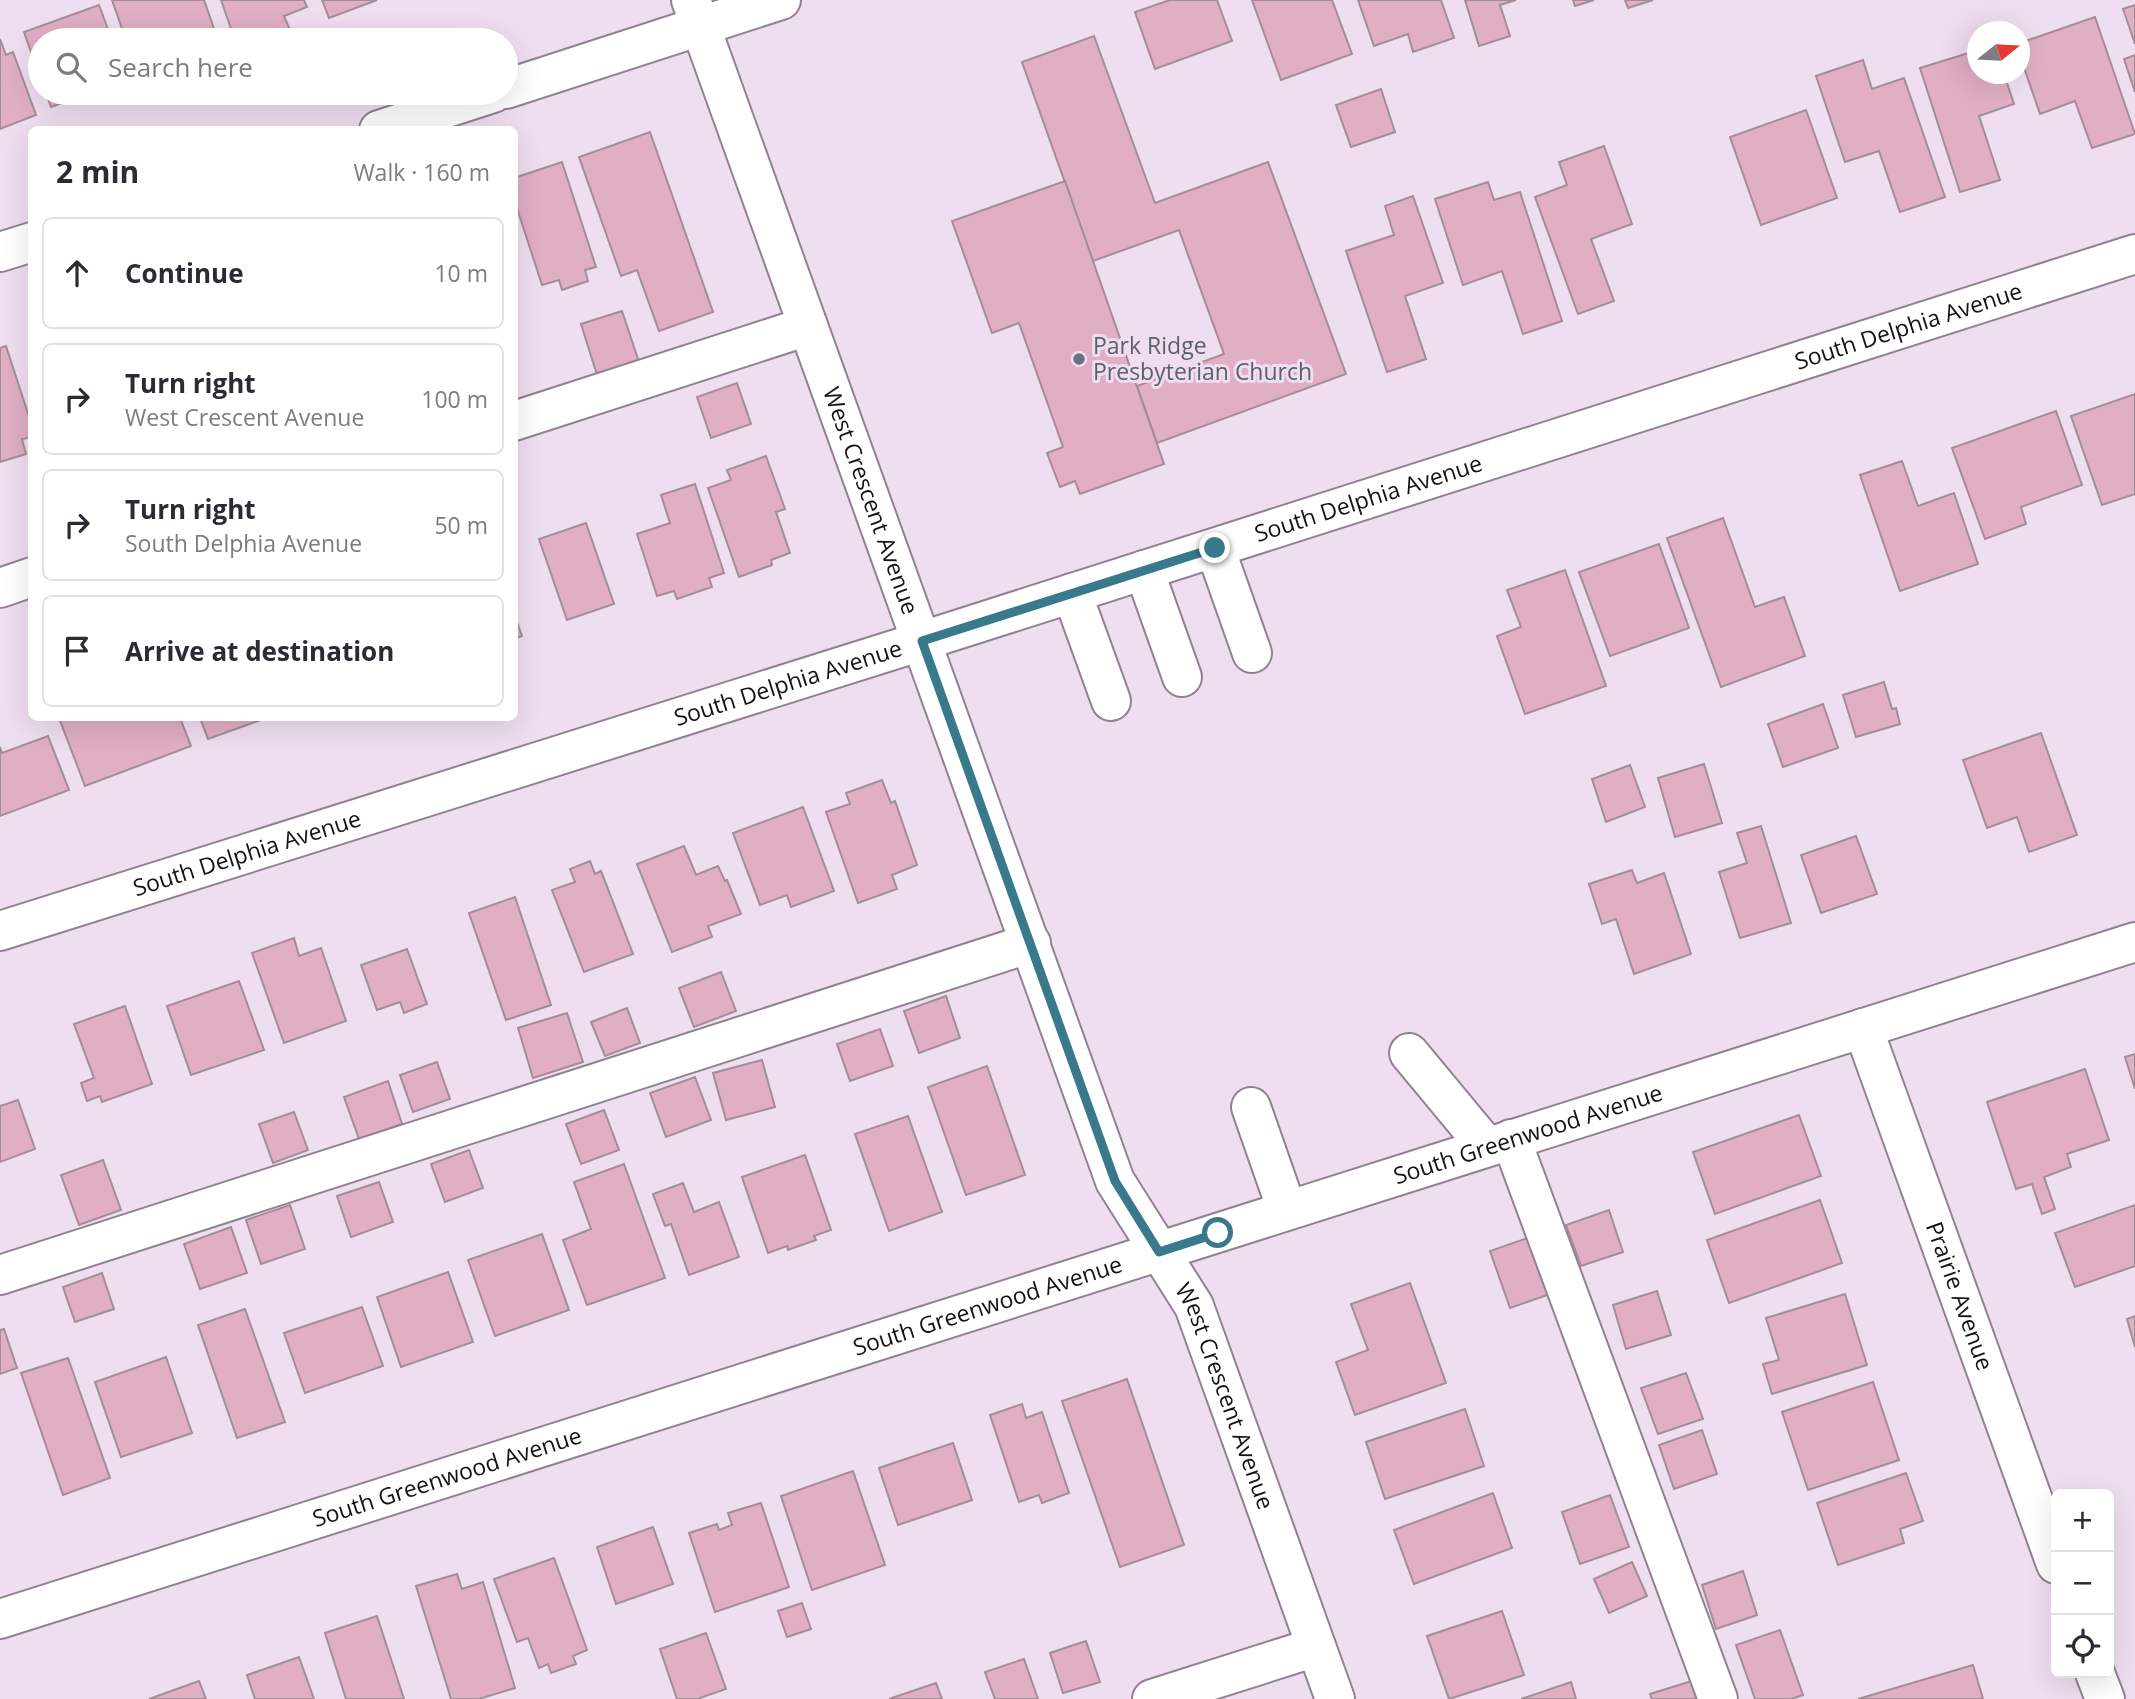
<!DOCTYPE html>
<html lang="en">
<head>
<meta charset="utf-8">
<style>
  body { margin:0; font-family:"Open Sans",sans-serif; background:#f2f2f3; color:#2b2b33 }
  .controls { position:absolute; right:21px; bottom:21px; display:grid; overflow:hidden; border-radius:10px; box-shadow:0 7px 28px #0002 }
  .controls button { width:63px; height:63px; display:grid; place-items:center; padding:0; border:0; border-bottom:2px solid #e1e1e2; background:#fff; color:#2b2b33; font:35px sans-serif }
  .compass { position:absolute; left:1967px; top:21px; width:63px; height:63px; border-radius:50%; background:#fff; box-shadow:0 7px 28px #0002; rotate:72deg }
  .stop { position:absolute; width:21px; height:21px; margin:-16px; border:5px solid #387a8c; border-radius:50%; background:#fff }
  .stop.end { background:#387a8c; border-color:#fff; box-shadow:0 2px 7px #0008 }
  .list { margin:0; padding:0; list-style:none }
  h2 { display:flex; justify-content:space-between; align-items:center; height:91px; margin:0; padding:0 28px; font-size:30px }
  h2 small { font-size:23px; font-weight:400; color:#7c7c81 }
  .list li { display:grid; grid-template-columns:46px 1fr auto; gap:21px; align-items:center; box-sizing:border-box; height:112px; margin:0 14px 14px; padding:0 14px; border:2px solid #e1e1e2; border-radius:10px }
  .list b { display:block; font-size:26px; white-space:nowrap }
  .list p { margin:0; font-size:23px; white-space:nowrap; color:#7c7c81 }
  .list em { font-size:23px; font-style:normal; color:#7c7c81 }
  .icon { flex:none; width:38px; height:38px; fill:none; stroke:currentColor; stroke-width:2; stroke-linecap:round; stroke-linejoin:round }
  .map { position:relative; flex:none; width:2135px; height:1699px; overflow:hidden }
  .search { position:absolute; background:#fff; box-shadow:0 7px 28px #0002; left:28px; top:28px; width:490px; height:77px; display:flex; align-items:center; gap:18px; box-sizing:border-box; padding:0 24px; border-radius:38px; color:#7c7c81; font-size:26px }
  .panel { position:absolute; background:#fff; box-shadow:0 7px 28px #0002; left:28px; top:126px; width:490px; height:595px; border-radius:10px }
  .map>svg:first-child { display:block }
  .building { fill:#e0aec5; stroke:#a38e97; stroke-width:2 }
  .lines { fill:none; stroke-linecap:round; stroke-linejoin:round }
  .minor-casing { stroke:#918292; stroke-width:42 }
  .minor { stroke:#fff; stroke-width:38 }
  .route { stroke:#387a8c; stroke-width:9 }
  .worship-dot { fill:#6b7280; stroke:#efdef0; stroke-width:2.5 }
  .labels { text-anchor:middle; stroke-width:6; stroke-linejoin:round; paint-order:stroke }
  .street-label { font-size:23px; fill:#161117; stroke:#efdef0 }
  .worship-label { font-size:23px; fill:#5b616d; stroke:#efdef0; text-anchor:start }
</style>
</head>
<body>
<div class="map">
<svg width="2135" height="1699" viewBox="0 0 2135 1699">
  <rect width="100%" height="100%" fill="#efdef0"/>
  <g class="building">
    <polygon points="112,0 204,0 218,40 126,40"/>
    <polygon points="221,0 304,0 307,7 284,16 290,30 261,40 235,40"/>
    <polygon points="322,0 377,0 329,18"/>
    <polygon points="1170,0 1217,0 1232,41 1155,69 1135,12"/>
    <polygon points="1252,0 1332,0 1352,54 1281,80"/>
    <polygon points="1358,0 1441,0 1454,38 1413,52 1408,34 1374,46"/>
    <polygon points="1465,0 1516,0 1500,5 1510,36 1479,46"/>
    <polygon points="1573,0 1594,0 1575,6"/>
    <polygon points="1625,0 1653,0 1628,8"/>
    <polygon points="99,5 112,40 40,40 40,77 24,32"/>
    <polygon points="2135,5 2135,44 2123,9"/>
    <polygon points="2095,17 2135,134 2092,148 2075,101 2040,114 2020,56 2020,43"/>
    <polygon points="1094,36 1155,203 1268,162 1346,374 1157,443 1137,386 1224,354 1179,230 1093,261 1022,62"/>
    <polygon points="0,39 6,55 13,52 36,115 0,129"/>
    <polygon points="1978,50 1978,74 2004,74 2014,104 1979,116 2000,180 1960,192 1920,68"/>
    <polygon points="2135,55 2135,92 2124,59"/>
    <polygon points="1863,60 1872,89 1904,78 1945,197 1900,212 1879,151 1845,162 1816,76"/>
    <polygon points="1381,89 1395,132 1351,147 1336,105"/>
    <polygon points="46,93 91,93 51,107"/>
    <polygon points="1806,110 1837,198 1761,225 1730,137"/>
    <polygon points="650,132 713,312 659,331 637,270 621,276 579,157"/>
    <polygon points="1604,146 1632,224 1591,239 1614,301 1578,314 1535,197 1567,185 1559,162"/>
    <polygon points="562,162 596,267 585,270 588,281 562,290 559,280 542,285 514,199 514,178"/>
    <polygon points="1065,181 1164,464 1080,494 1075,481 1060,487 1047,453 1063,447 1019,323 992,333 952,221"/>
    <polygon points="1488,182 1494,200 1520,192 1562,321 1523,334 1502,271 1463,285 1435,199"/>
    <polygon points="1413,196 1443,283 1405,296 1426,359 1387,372 1346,251 1394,235 1385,206"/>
    <polygon points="622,311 639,362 597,375 581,324"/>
    <polygon points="6,346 32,426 32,437 22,439 26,454 0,462 0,348"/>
    <polygon points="737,383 751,424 711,438 697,397"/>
    <polygon points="2135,394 2135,494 2102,505 2071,416"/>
    <polygon points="2056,411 2082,485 2021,507 2026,524 1985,539 1952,448"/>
    <polygon points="766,456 785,509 776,512 790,553 771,560 772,565 739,577 708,488 731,480 727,470"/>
    <polygon points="1902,461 1918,506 1954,493 1978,564 1900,591 1860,475"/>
    <polygon points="695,484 724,573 709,578 712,587 677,599 674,591 657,596 637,534 670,523 661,495"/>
    <polygon points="1723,518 1755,607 1784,597 1805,656 1721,687 1667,538"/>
    <polygon points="586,523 614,604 567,620 539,539"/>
    <polygon points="1659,544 1689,628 1610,656 1579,572"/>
    <polygon points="1565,570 1606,686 1525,714 1497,636 1521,627 1507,590"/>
    <polygon points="514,614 522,636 514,639"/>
    <polygon points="1884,682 1892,709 1896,708 1900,724 1856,737 1843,695"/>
    <polygon points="1823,704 1838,748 1783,767 1768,724"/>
    <polygon points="59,718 180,718 191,746 85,786"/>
    <polygon points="200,718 266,718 208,739"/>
    <polygon points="2041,733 2077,835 2029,852 2017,817 1987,828 1963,760"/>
    <polygon points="48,736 69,790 0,816 0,747 2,753"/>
    <polygon points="1704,764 1722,823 1675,837 1658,778"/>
    <polygon points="1630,765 1645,807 1606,822 1592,779"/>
    <polygon points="882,780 891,803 895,801 917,865 892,875 897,889 858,903 826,812 850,804 846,793"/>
    <polygon points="803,807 834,891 791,907 787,895 760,905 733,833"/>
    <polygon points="1761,826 1791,923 1740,938 1719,872 1747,863 1737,833"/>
    <polygon points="1856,836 1877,894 1821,913 1801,855"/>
    <polygon points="684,846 696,875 718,866 725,881 727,880 741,914 708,926 712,937 672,952 637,864"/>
    <polygon points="590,861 595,874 601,871 633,954 584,972 552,890 575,882 570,869"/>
    <polygon points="1632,870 1637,883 1664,873 1691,954 1634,974 1616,919 1602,924 1589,884"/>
    <polygon points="515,897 551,1005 506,1020 469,913"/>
    <polygon points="294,938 299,956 321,948 346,1021 284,1043 252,953"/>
    <polygon points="407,949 427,1004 404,1013 400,1002 377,1010 361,965"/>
    <polygon points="721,972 736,1011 694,1027 679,988"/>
    <polygon points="239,981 264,1050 191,1075 167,1006"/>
    <polygon points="946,996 960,1038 919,1053 904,1011"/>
    <polygon points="125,1006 152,1084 102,1102 100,1096 87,1101 81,1083 94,1078 74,1024"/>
    <polygon points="627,1008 640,1043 605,1056 591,1022"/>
    <polygon points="567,1013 583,1062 533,1078 518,1028"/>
    <polygon points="880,1029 893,1066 850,1081 837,1044"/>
    <polygon points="2135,1054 2135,1089 2125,1057"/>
    <polygon points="762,1060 775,1107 726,1120 713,1073"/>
    <polygon points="437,1062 450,1099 413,1112 400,1075"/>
    <polygon points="987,1066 1025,1175 966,1195 928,1087"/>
    <polygon points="2085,1069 2109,1140 2067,1154 2071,1167 2044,1177 2055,1209 2042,1214 2032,1184 2016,1189 1987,1102"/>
    <polygon points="695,1077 711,1120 666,1137 650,1093"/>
    <polygon points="388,1081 402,1124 359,1139 344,1097"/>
    <polygon points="18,1100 35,1149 0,1162 0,1106"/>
    <polygon points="604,1110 619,1150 581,1164 566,1124"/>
    <polygon points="294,1112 308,1150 273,1163 259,1124"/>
    <polygon points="1799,1115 1821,1176 1715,1214 1693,1152"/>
    <polygon points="908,1116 942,1212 889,1231 855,1134"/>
    <polygon points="469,1150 483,1188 445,1202 431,1164"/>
    <polygon points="805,1155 831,1230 814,1236 816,1240 788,1250 787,1246 768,1253 742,1177"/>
    <polygon points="103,1160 121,1210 79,1225 61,1175"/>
    <polygon points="624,1164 665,1278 587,1305 563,1240 591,1229 574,1182"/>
    <polygon points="379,1182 393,1222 351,1237 337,1196"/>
    <polygon points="683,1183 694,1212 719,1202 739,1257 689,1275 671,1224 665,1226 653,1194"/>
    <polygon points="1820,1200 1842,1263 1729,1303 1707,1240"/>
    <polygon points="290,1205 305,1249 261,1264 246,1220"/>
    <polygon points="2135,1205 2135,1266 2075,1287 2055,1233"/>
    <polygon points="1609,1210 1623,1252 1581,1266 1566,1225"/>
    <polygon points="231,1227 247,1273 200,1289 184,1244"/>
    <polygon points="542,1234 569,1310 495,1336 468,1260"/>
    <polygon points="1536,1235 1556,1292 1510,1308 1490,1251"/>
    <polygon points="448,1272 473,1342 401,1367 377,1297"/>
    <polygon points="102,1273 114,1309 75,1322 63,1287"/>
    <polygon points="1410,1283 1446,1383 1355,1415 1336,1362 1368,1350 1351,1304"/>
    <polygon points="1657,1291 1671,1335 1626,1349 1613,1305"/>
    <polygon points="1845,1294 1867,1365 1772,1394 1763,1364 1779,1360 1766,1318"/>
    <polygon points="362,1307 383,1366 305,1393 284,1333"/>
    <polygon points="245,1309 285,1422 237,1438 198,1325"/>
    <polygon points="2135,1316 2135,1347 2127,1319"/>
    <polygon points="4,1329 17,1368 0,1374 0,1330"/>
    <polygon points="166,1357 192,1433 121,1457 95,1382"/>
    <polygon points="68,1358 110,1478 63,1495 21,1373"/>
    <polygon points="1686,1373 1703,1419 1658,1434 1641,1388"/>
    <polygon points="1127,1379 1184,1545 1120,1567 1062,1401"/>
    <polygon points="1873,1382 1899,1460 1808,1490 1782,1412"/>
    <polygon points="1022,1404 1026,1418 1042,1412 1069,1493 1042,1503 1039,1495 1019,1502 990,1415"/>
    <polygon points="1465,1409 1484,1466 1385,1499 1366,1442"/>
    <polygon points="1702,1430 1717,1474 1674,1489 1659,1445"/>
    <polygon points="953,1443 972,1500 898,1525 879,1468"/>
    <polygon points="853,1471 885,1565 812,1590 781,1496"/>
    <polygon points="1906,1473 1923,1521 1900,1529 1904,1543 1838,1565 1817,1503"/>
    <polygon points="1493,1493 1512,1548 1414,1584 1394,1530"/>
    <polygon points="1610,1495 1629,1547 1580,1564 1562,1512"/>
    <polygon points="761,1503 789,1587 715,1612 689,1533 717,1524 719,1530 732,1525 728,1513"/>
    <polygon points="653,1527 673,1584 616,1604 597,1547"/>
    <polygon points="554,1558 587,1650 573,1656 576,1664 551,1673 548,1664 539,1668 528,1638 517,1642 494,1579"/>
    <polygon points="1632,1562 1647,1596 1609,1613 1594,1579"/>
    <polygon points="1743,1571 1757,1615 1716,1629 1702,1585"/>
    <polygon points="457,1574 462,1589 483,1582 515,1688 479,1699 451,1699 416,1586"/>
    <polygon points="802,1603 811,1629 787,1637 778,1611"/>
    <polygon points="1502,1611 1524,1675 1449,1699 1427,1636"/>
    <polygon points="377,1616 404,1699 346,1699 325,1633"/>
    <polygon points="1780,1630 1803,1695 1791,1699 1755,1699 1736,1645"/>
    <polygon points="706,1633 726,1689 697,1699 677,1699 660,1649"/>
    <polygon points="1086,1641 1100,1682 1063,1693 1050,1653"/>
    <polygon points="299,1657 314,1699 255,1699 247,1675"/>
    <polygon points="1024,1659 1038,1699 995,1699 985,1672"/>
    <polygon points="1973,1665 1983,1699 1858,1699"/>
    <polygon points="1695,1680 1700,1699 1652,1699 1650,1694"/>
    <polygon points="199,1681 206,1699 149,1699"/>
    <polygon points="1571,1682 1576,1699 1521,1699"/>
    <polygon points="936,1683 942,1699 889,1699"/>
  </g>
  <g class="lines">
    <g class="minor-casing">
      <g id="minor">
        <path id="s1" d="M 691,0 L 1115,1181 L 1194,1306 L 1335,1699"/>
        <polyline points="506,89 781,0"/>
        <polyline points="379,130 493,93"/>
        <polyline points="0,252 32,242"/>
        <polyline points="514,421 808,326"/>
        <polyline points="1215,548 1252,653"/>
        <polyline points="1144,570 1182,677"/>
        <polyline points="0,588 32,577"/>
        <polyline points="1072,593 1111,701"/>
        <path id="s2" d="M 0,931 L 922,641 L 2135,254"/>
        <path id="s3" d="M 1863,1028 L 2056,1564"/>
        <polyline points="1409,1053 1487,1147"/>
        <polyline points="1251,1107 1287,1210"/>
        <polyline points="1511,1139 1718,1699"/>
        <polyline points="0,1275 1031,943"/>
        <path id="s4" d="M 0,1619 L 2135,942"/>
        <polyline points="2095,1673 2105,1699"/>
        <polyline points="1152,1699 1316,1647"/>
      </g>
    </g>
    <use href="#minor" class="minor"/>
  </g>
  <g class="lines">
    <polyline class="route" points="1215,548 922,641 1115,1181 1159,1252 1218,1233"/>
  </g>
  <circle class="worship-dot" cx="1079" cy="359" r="7"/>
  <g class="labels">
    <g class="street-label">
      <text dy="8" stroke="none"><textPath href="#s2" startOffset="2002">South Delphia Avenue</textPath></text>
      <text dy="8" stroke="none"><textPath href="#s2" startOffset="1435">South Delphia Avenue</textPath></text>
      <text dy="8" stroke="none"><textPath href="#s1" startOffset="532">West Crescent Avenue</textPath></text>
      <text dy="8" stroke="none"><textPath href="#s2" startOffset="826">South Delphia Avenue</textPath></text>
      <text dy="8" stroke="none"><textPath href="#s2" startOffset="259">South Delphia Avenue</textPath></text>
      <text dy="8" stroke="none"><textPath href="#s4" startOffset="1603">South Greenwood Avenue</textPath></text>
      <text dy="8" stroke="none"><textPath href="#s3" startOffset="285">Prairie Avenue</textPath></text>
      <text dy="8" stroke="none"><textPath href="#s4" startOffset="1036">South Greenwood Avenue</textPath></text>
      <text dy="8" stroke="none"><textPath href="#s1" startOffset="1498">West Crescent Avenue</textPath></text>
      <text dy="8" stroke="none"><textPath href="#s4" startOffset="469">South Greenwood Avenue</textPath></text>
    </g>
    <g class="worship-label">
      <text x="1093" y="354">Park Ridge<tspan x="1093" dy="26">Presbyterian Church</tspan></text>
    </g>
  </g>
</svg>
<div class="controls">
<button>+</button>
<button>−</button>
<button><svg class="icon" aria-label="locate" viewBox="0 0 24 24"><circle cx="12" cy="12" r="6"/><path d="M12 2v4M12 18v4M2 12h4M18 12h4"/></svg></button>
</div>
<svg class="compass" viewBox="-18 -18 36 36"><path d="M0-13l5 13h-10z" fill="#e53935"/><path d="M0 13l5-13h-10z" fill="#7c7c81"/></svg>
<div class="stop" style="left:1218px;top:1233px"></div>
<div class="stop end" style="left:1215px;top:548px"></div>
<div class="search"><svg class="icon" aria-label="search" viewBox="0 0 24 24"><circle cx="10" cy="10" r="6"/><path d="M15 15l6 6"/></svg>Search here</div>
<section class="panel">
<h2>2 min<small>Walk · 160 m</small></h2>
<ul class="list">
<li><svg class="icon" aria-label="ahead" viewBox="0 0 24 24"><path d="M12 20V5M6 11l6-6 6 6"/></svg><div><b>Continue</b></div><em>10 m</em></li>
<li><svg class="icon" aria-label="right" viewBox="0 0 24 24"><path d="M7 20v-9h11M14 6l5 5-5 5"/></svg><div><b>Turn right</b><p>West Crescent Avenue</p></div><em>100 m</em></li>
<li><svg class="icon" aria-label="right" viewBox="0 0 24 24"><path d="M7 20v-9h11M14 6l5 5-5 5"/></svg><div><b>Turn right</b><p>South Delphia Avenue</p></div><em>50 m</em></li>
<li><svg class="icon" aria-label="arrive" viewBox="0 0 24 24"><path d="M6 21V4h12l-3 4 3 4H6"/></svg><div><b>Arrive at destination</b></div></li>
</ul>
</section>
</div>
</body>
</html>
